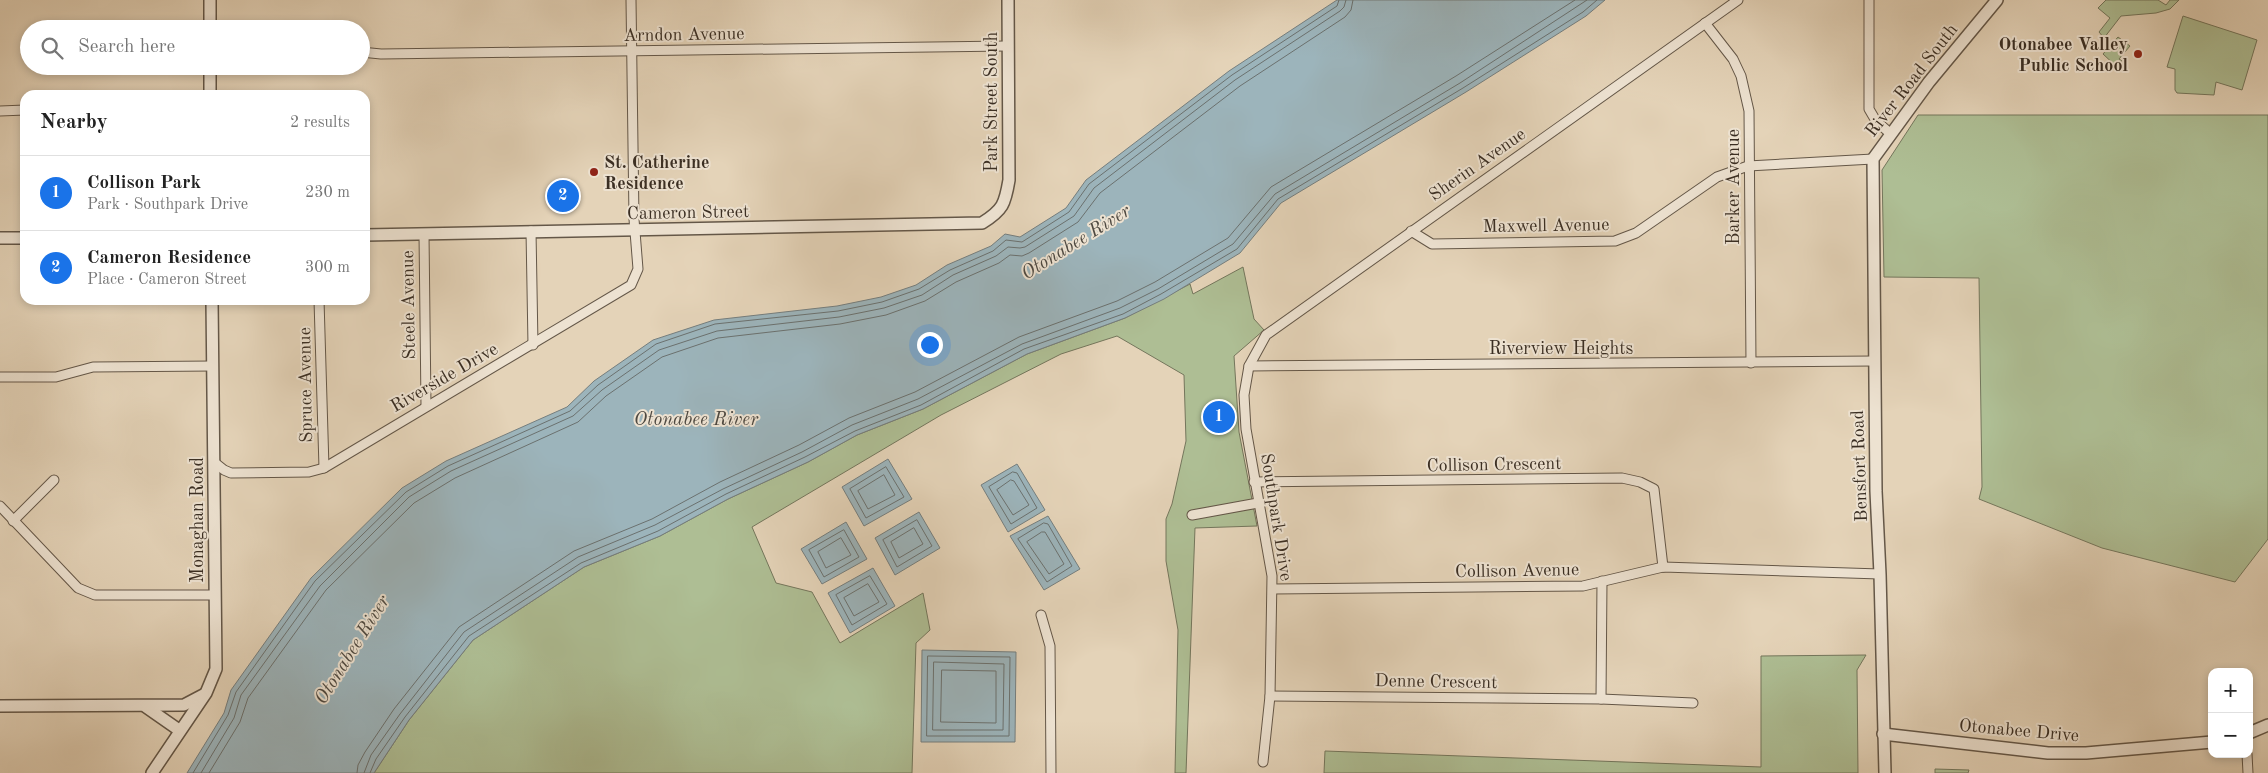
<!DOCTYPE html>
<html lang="en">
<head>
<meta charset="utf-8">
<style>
  body { margin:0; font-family:"Old Standard TT",serif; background:#f2f2f2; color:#222 }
  .controls { position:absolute; right:15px; bottom:15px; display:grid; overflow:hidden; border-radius:10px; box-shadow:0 2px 8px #0003 }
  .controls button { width:45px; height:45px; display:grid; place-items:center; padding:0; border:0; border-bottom:1px solid #e0e0e0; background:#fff; color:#222; font:25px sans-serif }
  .you { position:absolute; left:929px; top:344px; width:18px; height:18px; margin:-12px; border:4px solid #fff; border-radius:50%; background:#1a73e8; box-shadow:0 0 0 8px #1a73e833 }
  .badge { display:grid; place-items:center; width:32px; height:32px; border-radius:50%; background:#1a73e8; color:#fff; font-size:16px; font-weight:700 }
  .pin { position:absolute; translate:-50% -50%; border:2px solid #fff; box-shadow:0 1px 5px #0006 }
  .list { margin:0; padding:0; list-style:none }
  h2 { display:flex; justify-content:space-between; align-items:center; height:65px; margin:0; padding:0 20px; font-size:21px }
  h2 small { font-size:16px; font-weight:400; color:#767676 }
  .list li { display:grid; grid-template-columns:32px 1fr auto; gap:15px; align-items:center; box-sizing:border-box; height:75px; padding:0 20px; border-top:1px solid #e0e0e0 }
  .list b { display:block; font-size:19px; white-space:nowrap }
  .list p { margin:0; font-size:16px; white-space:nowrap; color:#767676 }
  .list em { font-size:16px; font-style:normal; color:#767676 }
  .icon { flex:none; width:28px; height:28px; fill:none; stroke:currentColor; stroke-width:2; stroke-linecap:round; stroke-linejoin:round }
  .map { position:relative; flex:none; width:2268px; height:773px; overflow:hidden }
  .search { position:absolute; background:#fff; box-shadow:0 2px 8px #0003; left:20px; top:20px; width:350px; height:55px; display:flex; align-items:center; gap:12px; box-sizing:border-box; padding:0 18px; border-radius:28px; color:#767676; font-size:19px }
  .panel { position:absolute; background:#fff; box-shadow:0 2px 8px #0003; left:20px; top:90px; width:350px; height:215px; border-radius:15px }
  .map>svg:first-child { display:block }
  .green { fill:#aebe94; stroke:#74765c }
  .water { fill:#9cb4bb; stroke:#757e7e }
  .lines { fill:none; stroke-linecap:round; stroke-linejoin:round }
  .shore { stroke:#6b716f; stroke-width:1 }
  .minor-casing { stroke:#645748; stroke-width:11 }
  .tertiary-casing { stroke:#645748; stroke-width:14 }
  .minor { stroke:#ede2d1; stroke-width:9 }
  .tertiary { stroke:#ede2d1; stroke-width:11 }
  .poi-dot { fill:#8f2418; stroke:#ede2d1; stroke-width:2 }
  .labels { text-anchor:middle; stroke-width:4; stroke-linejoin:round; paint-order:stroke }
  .street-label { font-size:18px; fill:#3a2e23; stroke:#ede2d1 }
  .poi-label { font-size:18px; font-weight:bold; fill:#3a2e23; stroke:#ede2d1; text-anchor:end }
  .water-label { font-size:19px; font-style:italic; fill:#4e4941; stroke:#ede2d1 }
</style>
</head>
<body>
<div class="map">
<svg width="2268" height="773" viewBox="0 0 2268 773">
  <rect width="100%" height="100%" fill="#e4d3b8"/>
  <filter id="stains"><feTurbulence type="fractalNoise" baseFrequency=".004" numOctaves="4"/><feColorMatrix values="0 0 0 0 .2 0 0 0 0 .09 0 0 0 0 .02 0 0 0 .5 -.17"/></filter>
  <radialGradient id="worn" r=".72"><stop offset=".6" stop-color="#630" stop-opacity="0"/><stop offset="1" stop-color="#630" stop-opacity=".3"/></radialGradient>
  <g class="green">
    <polygon points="2106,0 2158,0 2166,5 2170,0 2179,0 2170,9 2156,13 2121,16 2104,38 2099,32 2110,18 2098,8"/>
    <polygon points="2183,16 2257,40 2242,90 2216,82 2214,95 2177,93 2175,90 2175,69 2167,67"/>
    <polygon points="2118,37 2130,46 2119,59 2122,61 2117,67 2103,54"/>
    <polygon points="1918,115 2268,115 2268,539 2235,582 2102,548 1979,499 1982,487 1979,278 1884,277 1882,170"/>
    <polygon points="1243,267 1254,319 1264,330 1234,356 1239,432 1257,526 1195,528 1186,773 1175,773 1178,630 1166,561 1166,519 1172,504 1186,441 1184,375 1117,336 1061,354 941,415 752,527 776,583 812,592 840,643 923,593 930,630 916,643 912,773 374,773 409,720 473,640 584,567 660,536 728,499 808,462 857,435 923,409 1027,354 1125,318 1190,284 1193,294"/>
    <polygon points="1866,655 1857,670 1858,773 1324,773 1325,751 1761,767 1761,656"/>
    <polygon points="1935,769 1969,770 1968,773 1935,773"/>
  </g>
  <g class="water">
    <polygon points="1337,0 1605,0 1586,16 1466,92 1281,203 1240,253 1164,299 1125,318 1027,354 923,409 857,435 808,462 728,499 660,536 584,567 473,640 409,720 374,773 187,773 224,713 231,690 311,578 402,488 446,461 567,407 594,381 653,340 714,320 837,306 881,297 916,285 947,265 991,246 1005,234 1020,237 1066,208 1086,180 1229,71"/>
    <polygon points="888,459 912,499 864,526 842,487"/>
    <polygon points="1017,464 1045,510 1008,532 981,485"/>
    <polygon points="919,512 940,548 895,575 875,538"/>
    <polygon points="1048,516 1080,569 1044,590 1010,536"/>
    <polygon points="846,522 867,559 822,584 801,549"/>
    <polygon points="873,568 895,606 850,633 828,593"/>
    <polygon points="922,650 1016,652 1015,742 921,742"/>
  </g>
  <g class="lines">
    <g class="shore">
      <polygon points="886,467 904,497 866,518 850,489"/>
      <polygon points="1013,472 1017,473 1037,508 1011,524 989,487"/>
      <polygon points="884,475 895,495 868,509 858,491"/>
      <polygon points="1011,480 1014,481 1029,505 1013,515 997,490"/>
      <polygon points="917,520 932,546 897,567 883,540"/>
      <polygon points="1044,523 1048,524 1072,566 1047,582 1018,539"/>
      <polygon points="914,528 923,544 899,558 891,542"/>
      <polygon points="844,530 859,557 824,577 809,550"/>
      <polygon points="1042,532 1045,532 1064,564 1049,574 1027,542"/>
      <polygon points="841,538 851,555 826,568 818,552"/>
      <polygon points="870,576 887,604 852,625 836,595"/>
      <polygon points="868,584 879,602 854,616 844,598"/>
      <polygon points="928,656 1010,657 1009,736 927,736"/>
      <polygon points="934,662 1004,664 1003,730 933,730"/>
      <polygon points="942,670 996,671 996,723 941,722"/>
      <polyline points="193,773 228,715 236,692 315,581 406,492 448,466 570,411 598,385 656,344 715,324 838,311 882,302 919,289 950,270 993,251 1006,240 1022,242 1069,212 1089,184 1110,168 1232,75 1337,6 1339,0"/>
      <polyline points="201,773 234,718 241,695 320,586 409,497 451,471 573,416 602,390 659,350 717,331 839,317 884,308 922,295 953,275 996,256 1008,247 1020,248 1025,247 1074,216 1094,188 1235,80 1340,11 1344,7 1346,0"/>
      <polyline points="209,773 240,722 248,698 326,590 414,503 455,478 578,422 606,396 662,357 718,338 840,324 886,315 925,301 956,282 999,263 1010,255 1022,256 1029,253 1078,222 1100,193 1240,86 1345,17 1351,10 1353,0"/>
      <polyline points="357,773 358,765 365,752 394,709 459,627 574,551 652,519 720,482 799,445 849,418 915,392 1019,337 1117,301 1155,282 1228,238 1271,187 1456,76 1575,0"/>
      <polyline points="364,773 371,755 400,714 464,632 578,557 655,525 723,489 802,452 852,425 918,399 1022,344 1120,308 1158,289 1233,244 1275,194 1460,83 1587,0"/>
      <polyline points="370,773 376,759 405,717 469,636 581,563 658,531 726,494 805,457 855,431 921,405 1024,349 1123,314 1161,294 1237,249 1278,199 1463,88 1583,12 1597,0"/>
    </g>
    <g class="minor-casing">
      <g id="minor">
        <polyline points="1869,0 1869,109 1876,121 1891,134"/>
        <polyline points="1705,23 1733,59 1741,76 1749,111 1751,363"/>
        <polyline points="361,52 381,54 1007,46"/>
        <polyline points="0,111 25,110"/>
        <polyline points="531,231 533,345"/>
        <polyline points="1411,231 1432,244 1615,241 1636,233 1717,177 1748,166 1873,159"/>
        <polyline points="424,234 426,406"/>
        <polyline points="319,300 324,468"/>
        <polyline points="1249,366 1874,361"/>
        <polyline points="0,377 56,377 93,367 213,366"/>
        <polyline points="214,462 224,470 231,473 309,472 324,468 631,285 638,269 634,219 631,0"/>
        <polyline points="1254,482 1622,478 1640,482 1654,489 1663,567"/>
        <polyline points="0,506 78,588 95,595 215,595"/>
        <polyline points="1192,515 1258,503"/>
        <polyline points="13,521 54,480"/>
        <polyline points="1273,589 1583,586 1663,567 1880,574"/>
        <polyline points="1041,615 1050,646 1051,773"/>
        <polyline points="1270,696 1601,699 1693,703"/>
        <polyline points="1601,699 1602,581"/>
        <polyline points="2247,754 2248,773"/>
        <polyline points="1263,762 1270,696 1272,576 1246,429 1244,395 1249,366 1266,335 1738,0"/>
      </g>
    </g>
    <g class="tertiary-casing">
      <g id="tertiary">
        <polyline points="210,29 210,0"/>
        <polyline points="210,66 210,95"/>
        <path d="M 365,235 L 982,223 C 1003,210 1005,204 1009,180 L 1008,0"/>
        <polyline points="0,238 25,238"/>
        <polyline points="0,706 184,705 203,695"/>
        <polyline points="146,707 179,730"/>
        <polyline points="2249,733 2268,725"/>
        <polyline points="1883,734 2048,753 2086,753 2212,742"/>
        <polyline points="152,773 206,693 216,669 212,300"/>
        <polyline points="1885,773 1880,574 1876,491 1873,159 1929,82 1997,0"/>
      </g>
    </g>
    <use href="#minor" class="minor"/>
    <use href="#tertiary" class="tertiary"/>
  </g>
  <g class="poi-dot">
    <circle cx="2138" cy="54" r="5"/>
    <circle cx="594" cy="172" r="5"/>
  </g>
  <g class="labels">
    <g class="street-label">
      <text transform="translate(684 34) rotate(-1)" y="6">Arndon Avenue</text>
      <text transform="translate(1911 80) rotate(-52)" y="6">River Road South</text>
      <text transform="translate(991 102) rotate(-90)" y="6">Park Street South</text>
      <text transform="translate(1477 164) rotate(-35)" y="6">Sherin Avenue</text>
      <text transform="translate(1733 187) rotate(-90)" y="6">Barker Avenue</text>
      <text transform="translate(688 212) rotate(-1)" y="6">Cameron Street</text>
      <text transform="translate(1546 225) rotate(-1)" y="6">Maxwell Avenue</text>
      <text transform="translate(408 305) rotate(-91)" y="6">Steele Avenue</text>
      <text x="1561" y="354">Riverview Heights</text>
      <text transform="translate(444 377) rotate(-30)" y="6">Riverside Drive</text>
      <text transform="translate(305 385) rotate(-91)" y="6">Spruce Avenue</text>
      <text transform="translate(1494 464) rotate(-1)" y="6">Collison Crescent</text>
      <text transform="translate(1859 466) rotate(-92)" y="6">Bensfort Road</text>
      <text transform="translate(1277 517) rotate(81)" y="6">Southpark Drive</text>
      <text transform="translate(197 520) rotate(-90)" y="6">Monaghan Road</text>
      <text transform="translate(1517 570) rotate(-1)" y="6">Collison Avenue</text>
      <text transform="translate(1436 681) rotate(1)" y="6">Denne Crescent</text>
      <text transform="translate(2019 730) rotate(5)" y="6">Otonabee Drive</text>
    </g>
    <g class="poi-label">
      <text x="2128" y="50">Otonabee Valley<tspan x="2128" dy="21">Public School</tspan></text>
      <text x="604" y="168" text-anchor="start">St. Catherine<tspan x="604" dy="21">Residence</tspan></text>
    </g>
    <g class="water-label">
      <text transform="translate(1075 241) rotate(-32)" y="7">Otonabee River</text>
      <text x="696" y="425">Otonabee River</text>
      <text transform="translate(351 649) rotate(-58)" y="7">Otonabee River</text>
    </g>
  </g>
  <rect width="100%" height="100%" filter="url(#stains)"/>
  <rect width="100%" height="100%" fill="url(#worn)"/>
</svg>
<div class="controls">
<button>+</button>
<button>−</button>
</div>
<div class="you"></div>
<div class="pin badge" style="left:1219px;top:417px">1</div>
<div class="pin badge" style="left:563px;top:196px">2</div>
<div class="search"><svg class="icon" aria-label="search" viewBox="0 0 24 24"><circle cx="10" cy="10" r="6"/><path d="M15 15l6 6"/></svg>Search here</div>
<section class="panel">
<h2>Nearby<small>2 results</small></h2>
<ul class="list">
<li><span class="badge">1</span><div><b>Collison Park</b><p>Park · Southpark Drive</p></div><em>230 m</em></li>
<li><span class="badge">2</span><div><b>Cameron Residence</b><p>Place · Cameron Street</p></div><em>300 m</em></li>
</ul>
</section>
</div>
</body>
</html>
